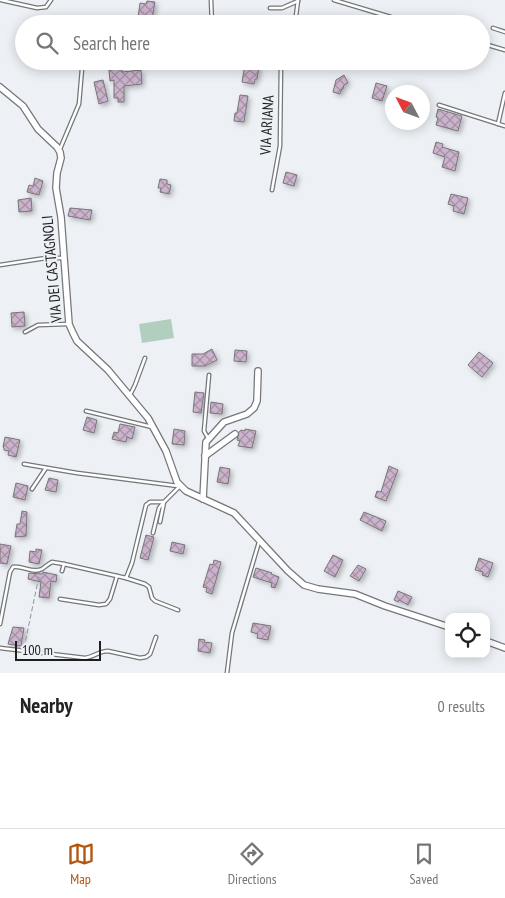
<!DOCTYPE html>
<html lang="en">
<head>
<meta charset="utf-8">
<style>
  body { margin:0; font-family:"PT Sans Narrow",sans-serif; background:#f2f2f2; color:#222 }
  .controls { position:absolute; right:15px; bottom:15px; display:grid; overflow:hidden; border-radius:10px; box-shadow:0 2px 12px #0003 }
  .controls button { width:45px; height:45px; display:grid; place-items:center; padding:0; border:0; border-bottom:1px solid #e0e0e0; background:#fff; color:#222; font:25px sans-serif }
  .compass { position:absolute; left:385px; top:85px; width:45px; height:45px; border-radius:50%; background:#fff; box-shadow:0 2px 12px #0003; rotate:311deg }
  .scale { position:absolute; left:15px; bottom:12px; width:86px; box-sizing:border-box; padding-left:5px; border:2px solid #1e1f21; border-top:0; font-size:14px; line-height:18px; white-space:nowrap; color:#1e1f21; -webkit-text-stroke:4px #edf1f5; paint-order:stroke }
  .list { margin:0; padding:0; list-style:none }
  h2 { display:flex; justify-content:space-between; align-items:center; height:65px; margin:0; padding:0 20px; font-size:21px }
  h2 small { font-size:16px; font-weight:400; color:#767676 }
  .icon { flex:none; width:28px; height:28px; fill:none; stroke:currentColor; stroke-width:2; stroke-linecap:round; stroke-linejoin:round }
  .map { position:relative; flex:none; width:505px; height:673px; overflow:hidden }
  .search { position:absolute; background:#fff; box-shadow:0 2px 12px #0003; left:15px; right:15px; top:15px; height:55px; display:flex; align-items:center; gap:12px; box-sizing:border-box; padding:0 18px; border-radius:28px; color:#767676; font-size:19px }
  .sheet { height:155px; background:#fff }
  nav { display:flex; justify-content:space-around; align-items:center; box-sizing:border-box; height:70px; border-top:1px solid #e0e0e0; background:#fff; font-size:14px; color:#767676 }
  nav a { display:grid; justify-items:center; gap:2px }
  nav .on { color:#b45309 }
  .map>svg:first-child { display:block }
  .green { fill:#b1cebf }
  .building { fill:url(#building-cross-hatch); stroke:#787579; filter:url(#shadow) }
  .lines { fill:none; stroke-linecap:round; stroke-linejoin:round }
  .lane-casing { stroke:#74777a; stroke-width:5 }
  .street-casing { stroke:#74777a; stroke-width:8 }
  .path { stroke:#919497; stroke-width:1; stroke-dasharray:5 2.5; stroke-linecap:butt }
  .lane { stroke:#fff; stroke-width:2.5 }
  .street { stroke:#fff; stroke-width:5.5 }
  .labels { text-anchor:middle; stroke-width:4; stroke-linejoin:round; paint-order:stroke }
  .street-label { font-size:15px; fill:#1e1f21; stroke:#edf1f5 }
</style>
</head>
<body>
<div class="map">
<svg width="505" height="673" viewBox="0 0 505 673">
  <defs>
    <pattern id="building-cross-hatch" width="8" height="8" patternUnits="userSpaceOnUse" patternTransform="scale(1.25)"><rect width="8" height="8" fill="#ccb3cd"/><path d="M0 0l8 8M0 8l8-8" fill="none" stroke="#a591a6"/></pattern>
    <filter id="shadow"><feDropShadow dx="2.5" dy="2.5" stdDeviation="2.5" flood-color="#0004"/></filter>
  </defs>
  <rect width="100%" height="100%" fill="#edf1f5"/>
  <polygon class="green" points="171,319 174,338 142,343 139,324"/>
  <g class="building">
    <polygon points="147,1 155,2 152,19 138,18 140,3 146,4"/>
    <polygon points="245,64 249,66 259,67 257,79 255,79 254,84 242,82"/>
    <polygon points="122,69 122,72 141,70 142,84 124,86 124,102 118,102 118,98 114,98 114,80 110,81 109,70"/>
    <polygon points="344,75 348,83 344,85 343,89 342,89 340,94 333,92 336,80"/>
    <polygon points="103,80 108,101 99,104 94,82"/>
    <polygon points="376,83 387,86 382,101 372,98"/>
    <polygon points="240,95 248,96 244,122 234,121 235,113 237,113"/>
    <polygon points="438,109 462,116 458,131 436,125 438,118 436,117"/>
    <polygon points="436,142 443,144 442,147 459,152 455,171 442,167 445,157 433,153"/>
    <polygon points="286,172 297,175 294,186 283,183"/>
    <polygon points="35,178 43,181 39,195 27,192 29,185 33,186"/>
    <polygon points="160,179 167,180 167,184 171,185 169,194 160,192 161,188 158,188"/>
    <polygon points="451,194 468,198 464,214 453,211 454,206 448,204"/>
    <polygon points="31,198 32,211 19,212 18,200"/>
    <polygon points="70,208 92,210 90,220 68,216"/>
    <polygon points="24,312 25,326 12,327 11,313"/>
    <polygon points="212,349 217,360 205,366 192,366 192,354 203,354"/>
    <polygon points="235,350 247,351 246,362 234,361"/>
    <polygon points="479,352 493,363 482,377 468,365"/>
    <polygon points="195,392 204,393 201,413 193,412"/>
    <polygon points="211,402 223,404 222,414 210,413"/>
    <polygon points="87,417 97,420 94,433 83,430"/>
    <polygon points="120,424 135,427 132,439 127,437 126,442 112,439 114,432 118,433"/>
    <polygon points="174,429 185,431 184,445 172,444"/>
    <polygon points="245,429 256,431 252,448 238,446 240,441 237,440 239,432 241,430 245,431"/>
    <polygon points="5,437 20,440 16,457 8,455 9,451 4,450 4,448 3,447"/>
    <polygon points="389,466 398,470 386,501 375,497 377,491 381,492"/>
    <polygon points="220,467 230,469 228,484 217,482"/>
    <polygon points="49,478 58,480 56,492 45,490"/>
    <polygon points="16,483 28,486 25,500 13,497"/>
    <polygon points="22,511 27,512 26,536 15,537 17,524 20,524"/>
    <polygon points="364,512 386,521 382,531 360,520"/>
    <polygon points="146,535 154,537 148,560 140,558"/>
    <polygon points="172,542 185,545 183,554 170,551"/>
    <polygon points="0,544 11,546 7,564 0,563"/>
    <polygon points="36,549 42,550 39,564 29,562 30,551 36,552"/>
    <polygon points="333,555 343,560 335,577 324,571"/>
    <polygon points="479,558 493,563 488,577 482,575 483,572 475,570"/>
    <polygon points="214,560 221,562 212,594 206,592 207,588 203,587 210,564 213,565"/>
    <polygon points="358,565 366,569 359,581 350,576"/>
    <polygon points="256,568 272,573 271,574 279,577 275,588 271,587 272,583 253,577"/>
    <polygon points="43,572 57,575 56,582 51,581 49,598 39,597 41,582 28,579 29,573 42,574"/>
    <polygon points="398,591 412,597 408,605 399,600 398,602 394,600"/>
    <polygon points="253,623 271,626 268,640 257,638 258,634 251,632"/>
    <polygon points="13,627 24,628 21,646 8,644"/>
    <polygon points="199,639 205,640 204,642 212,643 210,653 198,651"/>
  </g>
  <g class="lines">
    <g class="lane-casing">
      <g id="lane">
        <polyline points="1,0 37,8 46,7 51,0"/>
        <polyline points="211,0 212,24"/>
        <polyline points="334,0 414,24"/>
        <polyline points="270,8 282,8 298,1"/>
        <polyline points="281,24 284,21 292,19 296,16 298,0"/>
        <polyline points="493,28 505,32"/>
        <polyline points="481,43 505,50"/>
        <polyline points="250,63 263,64 269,61"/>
        <polyline points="439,105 505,126"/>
        <polyline points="498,124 505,93"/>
        <polyline points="60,149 79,104 82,69 87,64 112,61"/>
        <polyline points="272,190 280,146 281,61"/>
        <polyline points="0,265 46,258 63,258"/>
        <polyline points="25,332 38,325 68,324"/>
        <polyline points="130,395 135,385 145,358"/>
        <polyline points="86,411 152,427"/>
        <polyline points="208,438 204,431 209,375"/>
        <polyline points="24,464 77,473 178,486"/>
        <polyline points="32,489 46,468"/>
        <polyline points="160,522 164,502 179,487"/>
        <polyline points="153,533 159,508 163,503"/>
        <polyline points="62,571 64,564 126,578 132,563 146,505 150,502 164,502"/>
        <polyline points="126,578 145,584 149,587 152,598 155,601 178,610"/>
        <polyline points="60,599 99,605 106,604 110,599 117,576"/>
        <path d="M 0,624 L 10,572 L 13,567 C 22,565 33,574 42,569 C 45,567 48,564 52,562 L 64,564"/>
        <path d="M 0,648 L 85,658 C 94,657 99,651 108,651 L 140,658 L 146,657 L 150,654 L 156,637"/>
        <polyline points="227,673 232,633 259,542"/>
      </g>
    </g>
    <g class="street-casing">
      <g id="street">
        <polyline points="0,87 23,106 38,129 57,147 60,152 61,158 57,173 56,188 61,217 69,324 73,333 77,341 108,370 148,418 166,451 177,482 186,491 234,513 288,571 304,585 318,589 355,594 385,606 449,627"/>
        <polyline points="205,456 235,434"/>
        <polyline points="203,499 206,442 224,422 247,414 254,408 257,401 258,371"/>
        <polyline points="486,641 505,648"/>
      </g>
    </g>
    <polyline class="path" points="24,648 39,576"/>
    <use href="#lane" class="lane"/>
    <use href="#street" class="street"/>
  </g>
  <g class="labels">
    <g class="street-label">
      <text transform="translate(267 125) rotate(-87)" y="5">VIA ARIANA</text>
      <text transform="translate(52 269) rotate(-95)" y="5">VIA DEI CASTAGNOLI</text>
    </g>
  </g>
</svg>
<div class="controls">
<button><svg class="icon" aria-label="locate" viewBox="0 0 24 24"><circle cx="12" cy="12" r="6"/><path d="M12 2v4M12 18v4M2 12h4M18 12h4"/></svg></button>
</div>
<svg class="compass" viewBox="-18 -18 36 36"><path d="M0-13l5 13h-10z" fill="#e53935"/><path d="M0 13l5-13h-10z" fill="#767676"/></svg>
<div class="scale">100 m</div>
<div class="search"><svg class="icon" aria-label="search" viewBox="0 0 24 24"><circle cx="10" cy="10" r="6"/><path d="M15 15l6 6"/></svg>Search here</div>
</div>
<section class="sheet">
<h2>Nearby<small>0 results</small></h2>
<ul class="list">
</ul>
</section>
<nav>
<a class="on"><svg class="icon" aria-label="map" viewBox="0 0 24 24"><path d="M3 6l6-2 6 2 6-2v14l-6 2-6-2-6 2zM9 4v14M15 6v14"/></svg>Map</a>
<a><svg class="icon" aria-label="directions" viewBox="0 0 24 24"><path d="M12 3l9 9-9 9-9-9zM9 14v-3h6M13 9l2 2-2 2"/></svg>Directions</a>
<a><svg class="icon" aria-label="saved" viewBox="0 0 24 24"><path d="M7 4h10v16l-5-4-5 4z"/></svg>Saved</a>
</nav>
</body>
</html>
